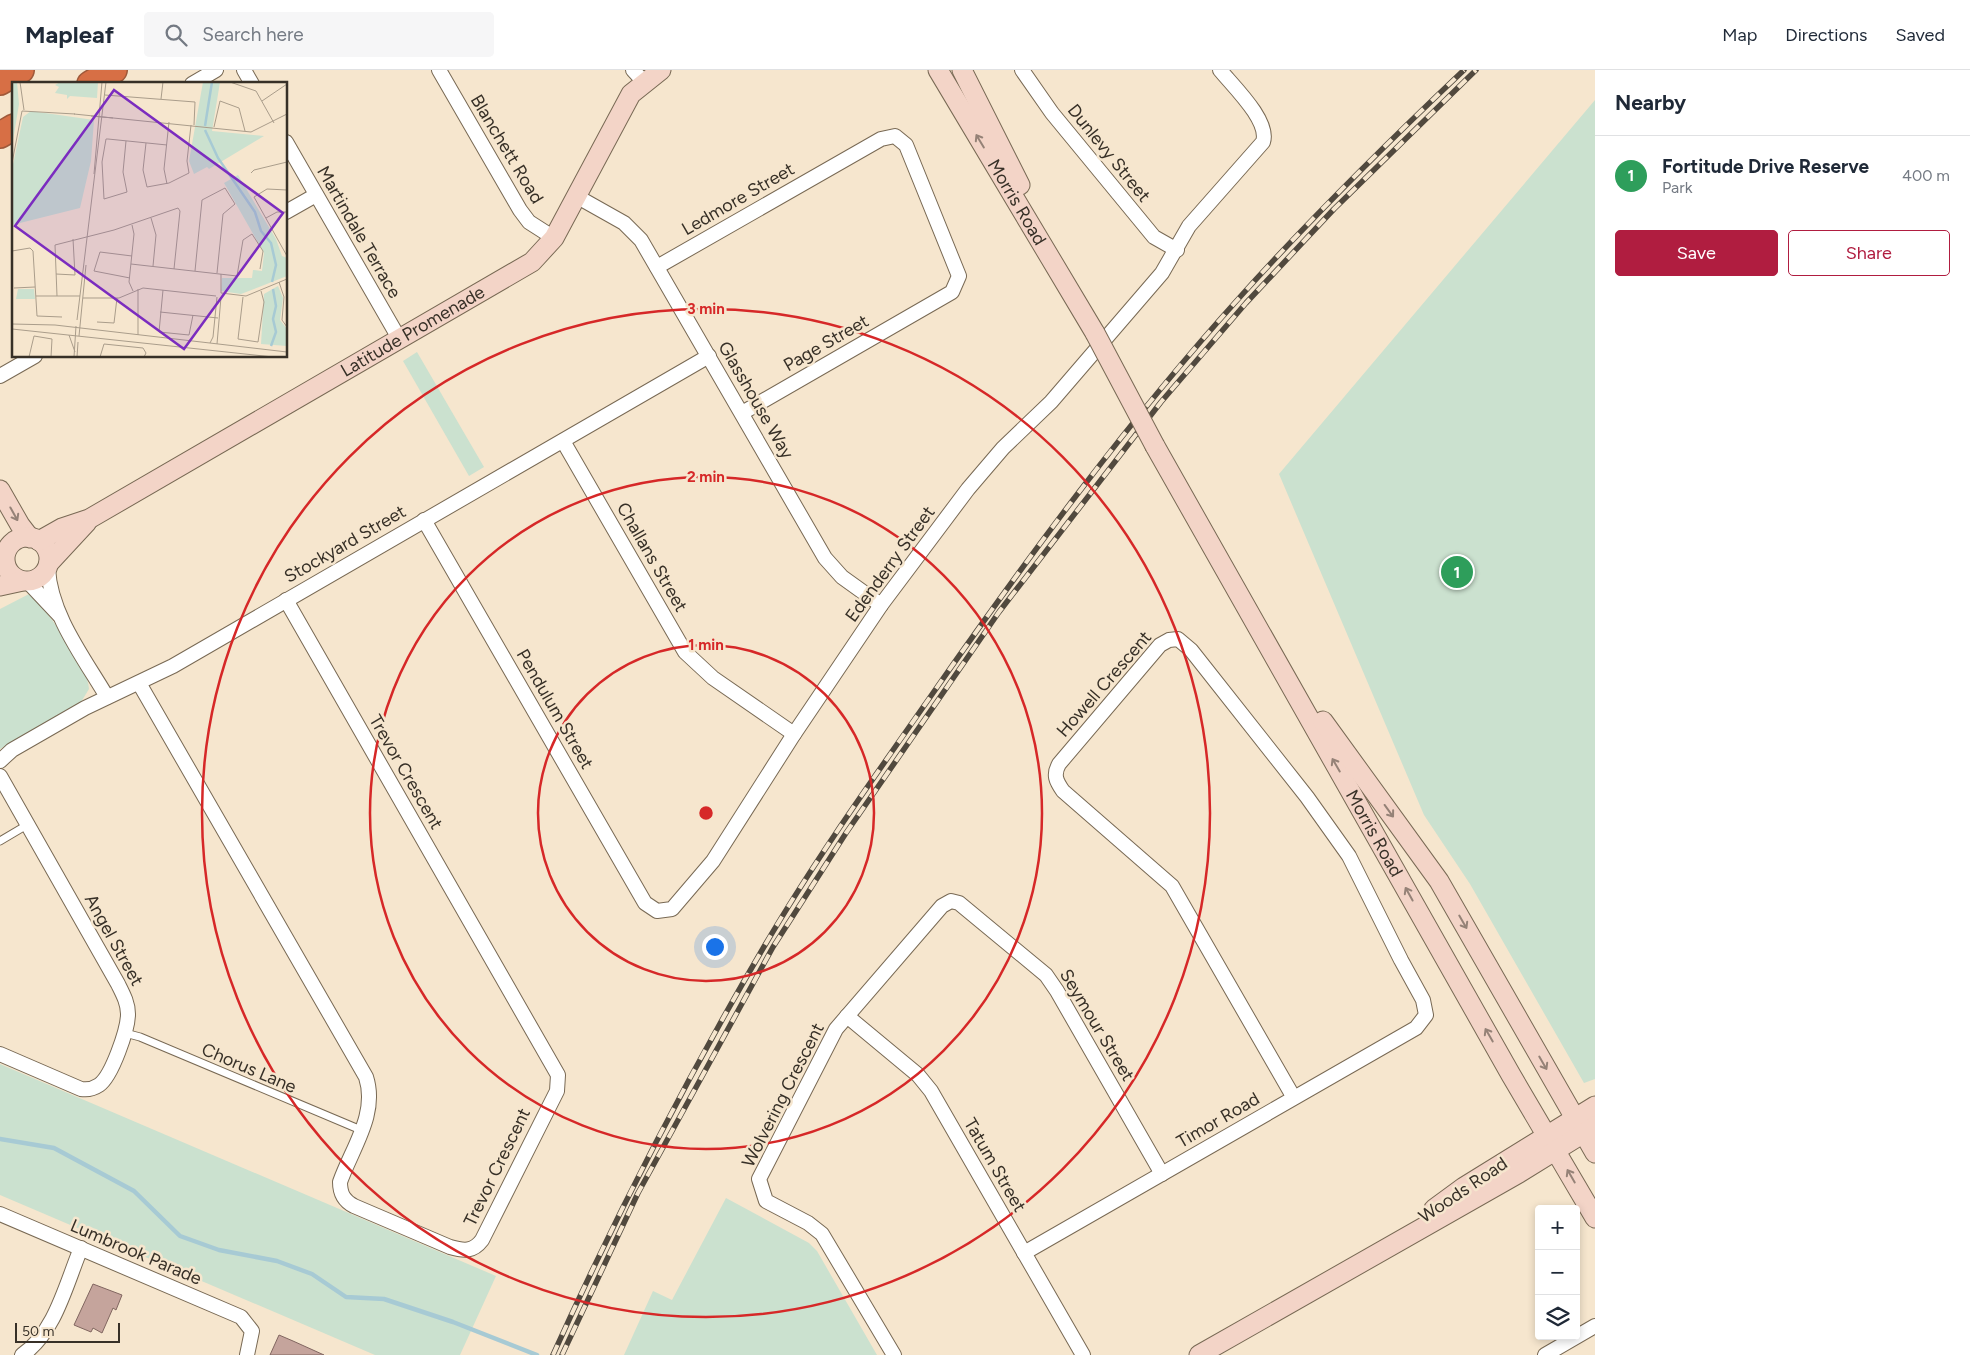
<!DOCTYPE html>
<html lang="en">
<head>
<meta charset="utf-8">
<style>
  body { margin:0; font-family:Figtree,sans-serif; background:#f6f6f7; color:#1f2937 }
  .controls { position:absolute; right:15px; bottom:15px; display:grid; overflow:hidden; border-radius:5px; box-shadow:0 2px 8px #0003 }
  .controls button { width:45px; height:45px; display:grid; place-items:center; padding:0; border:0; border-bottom:1px solid #e0e1e3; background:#fff; color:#1f2937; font:25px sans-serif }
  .scale { position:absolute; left:15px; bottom:12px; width:105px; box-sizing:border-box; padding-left:5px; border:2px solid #373027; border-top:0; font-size:14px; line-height:18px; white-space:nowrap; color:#373027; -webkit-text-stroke:4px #f6e6ce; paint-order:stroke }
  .you { position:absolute; left:714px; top:876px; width:18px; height:18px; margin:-12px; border:4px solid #fff; border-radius:50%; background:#1a73e8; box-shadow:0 0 0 8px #1a73e833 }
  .badge { display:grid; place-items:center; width:32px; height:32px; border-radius:50%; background:#b01d40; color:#fff; font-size:16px; font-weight:700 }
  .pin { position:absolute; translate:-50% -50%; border:2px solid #fff; box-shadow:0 1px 5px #0006 }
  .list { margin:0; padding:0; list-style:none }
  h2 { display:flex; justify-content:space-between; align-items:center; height:65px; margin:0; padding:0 20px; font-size:21px }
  h2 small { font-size:16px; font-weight:400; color:#747a83 }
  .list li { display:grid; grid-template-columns:32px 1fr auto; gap:15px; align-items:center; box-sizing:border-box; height:80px; padding:0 20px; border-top:1px solid #e0e1e3 }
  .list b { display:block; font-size:19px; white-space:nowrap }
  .list p { margin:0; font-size:16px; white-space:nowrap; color:#747a83 }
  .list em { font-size:16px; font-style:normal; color:#747a83 }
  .actions { display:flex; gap:10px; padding:15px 20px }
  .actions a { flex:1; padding:11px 0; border:1px solid #b01d40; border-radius:5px; text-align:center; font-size:18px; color:#b01d40 }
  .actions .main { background:#b01d40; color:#fff }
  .icon { flex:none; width:28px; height:28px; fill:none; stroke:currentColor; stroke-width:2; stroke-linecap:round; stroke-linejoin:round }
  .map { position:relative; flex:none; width:1595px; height:1285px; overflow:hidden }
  header { display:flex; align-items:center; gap:30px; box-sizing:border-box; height:70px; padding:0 25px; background:#fff; border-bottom:1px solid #e0e1e3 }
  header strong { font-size:24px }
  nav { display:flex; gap:28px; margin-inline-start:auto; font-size:18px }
  .search { width:350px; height:45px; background:#f6f6f7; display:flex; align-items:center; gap:12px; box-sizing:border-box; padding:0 18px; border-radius:5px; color:#747a83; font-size:19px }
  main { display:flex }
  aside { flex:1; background:#fff }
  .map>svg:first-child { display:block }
  .green { fill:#cbe1cf }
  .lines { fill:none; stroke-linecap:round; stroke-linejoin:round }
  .stream { stroke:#a7cad4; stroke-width:4.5 }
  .building { fill:#c5a49c; stroke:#816660 }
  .lane-casing { stroke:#786954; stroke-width:9 }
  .street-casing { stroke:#786954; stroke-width:16 }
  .secondary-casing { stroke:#786954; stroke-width:21 }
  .highway-casing { stroke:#9f593a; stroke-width:28 }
  .lane { stroke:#fff; stroke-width:7 }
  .street { stroke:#fff; stroke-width:14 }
  .secondary { stroke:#f3d4c7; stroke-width:19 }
  .highway { stroke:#d76f45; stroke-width:25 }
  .rail-casing { stroke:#51493e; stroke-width:5.5 }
  .rail { stroke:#f6e6ce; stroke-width:4; stroke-dasharray:11; stroke-linecap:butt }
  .secondary-bridge-casing { stroke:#786954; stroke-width:21; stroke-linecap:butt }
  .secondary-bridge { stroke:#f3d4c7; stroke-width:19 }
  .oneway { stroke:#958277 }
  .ring { fill:none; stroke:#d62828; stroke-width:2.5 }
  .labels { text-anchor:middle; stroke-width:5; stroke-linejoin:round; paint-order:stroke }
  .street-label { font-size:18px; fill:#373027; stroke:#f6e6ce }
  .inset-river { fill:none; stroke:#a7cad4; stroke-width:2.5 }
  .inset-road { fill:none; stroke:#aa9d8b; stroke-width:1 }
  .view { fill:#7b2cbf; fill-opacity:0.15; stroke:#7b2cbf; stroke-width:2.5 }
  .inset-edge { fill:none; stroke:#373027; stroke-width:2.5 }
  .centre { fill:#d62828; stroke:#f6e6ce; stroke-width:2.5 }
  .ring-label { font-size:15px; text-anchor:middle; font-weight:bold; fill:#d62828; stroke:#f6e6ce; stroke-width:5; stroke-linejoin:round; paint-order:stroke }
</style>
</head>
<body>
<header>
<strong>Mapleaf</strong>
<div class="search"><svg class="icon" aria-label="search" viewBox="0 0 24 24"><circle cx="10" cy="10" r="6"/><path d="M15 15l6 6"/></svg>Search here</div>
<nav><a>Map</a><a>Directions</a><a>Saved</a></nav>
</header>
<main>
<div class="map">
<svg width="1595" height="1285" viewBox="0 0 1595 1285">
  <rect width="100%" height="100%" fill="#f6e6ce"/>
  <g class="green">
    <polygon points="1595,30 1595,1009 1584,1013 1470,814 1424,745 1279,404"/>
    <polygon points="417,282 484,397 469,406 403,291"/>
    <path d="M 31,523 C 47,542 88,595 89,619 L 81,632 L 0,679 L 0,539 Z"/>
    <polygon points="0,994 496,1206 460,1285 375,1285 0,1125"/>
    <polygon points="726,1128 809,1173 817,1181 877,1285 624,1285 653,1221 672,1230"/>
  </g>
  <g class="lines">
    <polyline class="stream" points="0,1069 54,1078 134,1121 180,1166 219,1180 277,1191 312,1204 346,1227 384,1229 453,1252 537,1285"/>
  </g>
  <g class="building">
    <polygon points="93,1214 122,1225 116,1240 113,1238 102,1263 93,1258 91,1262 74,1255"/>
    <polygon points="279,1265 293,1271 324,1285 270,1285"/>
  </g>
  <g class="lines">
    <g class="lane-casing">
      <g id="lane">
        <polyline points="0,771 27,755"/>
        <polyline points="125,963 140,967 361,1060"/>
      </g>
    </g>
    <g class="street-casing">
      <g id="street">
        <polyline points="244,0 252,14"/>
        <polyline points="439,0 520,140 529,152 554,168"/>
        <polyline points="633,0 644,12"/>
        <polyline points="1022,0 1052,43 1154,167 1177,180"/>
        <polyline points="192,14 216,0"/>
        <polyline points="286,72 400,270"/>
        <polyline points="576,126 624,153 641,170 825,488 842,507 881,535"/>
        <polyline points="286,142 316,125"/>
        <polyline points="657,197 881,69 895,66 906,75 959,206 952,222 742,343"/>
        <polyline points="0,306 35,286"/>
        <polyline points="563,371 685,582 713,608 794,664"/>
        <path d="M 424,450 L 645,833 L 657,841 L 672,839 L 713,791 L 794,664 L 881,535 L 968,419 L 1003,378 L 1051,332 L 1162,203 L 1189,156 L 1263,72 C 1270,51 1233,16 1220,0"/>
        <path d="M 48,498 C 50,544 84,588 107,627"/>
        <polyline points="27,511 59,545"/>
        <path d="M 139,613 L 366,1007 C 378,1044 352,1078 340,1112 C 340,1124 344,1131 354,1136 L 450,1177 C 464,1181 473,1182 482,1170 L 557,1021 L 558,1005 L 286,530"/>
        <polyline points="0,691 12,680 85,638 173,596 709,286"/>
        <path d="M 0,706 L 118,914 C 123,924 128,933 128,944 C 128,959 112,1006 99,1015 C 93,1019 87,1020 81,1019 L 0,984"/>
        <polyline points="847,946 918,1005 931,1021 1083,1285"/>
        <polyline points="0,1144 241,1247 252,1261 247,1285"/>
        <path d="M 1024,1183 L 1416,958 L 1426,945 L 1423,930 L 1401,890 L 1349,786 L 1307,727 L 1191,580 L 1178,569 L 1169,570 L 1160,575 L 1059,694 C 1053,705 1056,711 1063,721 L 1172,816 L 1294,1028"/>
        <path d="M 22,1285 C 55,1263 66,1214 81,1178"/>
        <polyline points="894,1285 822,1164 808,1153 766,1131 759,1109 836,959 942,836 951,831 959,833 1046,905 1057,921 1162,1104"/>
        <polyline points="1545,1285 1595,1256"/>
      </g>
    </g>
    <g class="secondary-casing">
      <g id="secondary">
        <path id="s1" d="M 938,0 L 1095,263"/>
        <polyline points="962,0 1020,115"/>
        <path id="s2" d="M 1155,376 L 1511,1005 L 1595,1148"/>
        <polyline points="0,420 20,455 30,468"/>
        <circle cx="27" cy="489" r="22"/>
        <path id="s3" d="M 39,471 L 62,458 L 89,449 L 532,192 L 554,168 L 631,24 L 661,0"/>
        <polyline points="49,493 87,452"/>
        <polyline points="0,516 23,511"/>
        <polyline points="1323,651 1439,811 1595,1083"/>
        <polyline points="1434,1139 1464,1117 1595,1036"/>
        <polyline points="1199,1285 1519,1103 1595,1056"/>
      </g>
    </g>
    <g class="highway-casing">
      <g id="highway">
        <polyline points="0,12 21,0"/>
        <polyline points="90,14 114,0"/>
        <polyline points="0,65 14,57"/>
      </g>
    </g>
    <use href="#lane" class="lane"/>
    <use href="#street" class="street"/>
    <use href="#secondary" class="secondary"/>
    <use href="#highway" class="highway"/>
    <g class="rail-casing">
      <g id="rail">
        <path d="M 553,1285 C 616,1145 687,1008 765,875 C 816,788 875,706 933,623 C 1028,487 1128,351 1240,227 C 1311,148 1387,73 1464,0"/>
        <polyline points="562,1285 638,1123 773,877 846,763 999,542 1161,332 1246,233 1334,139 1476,0"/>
      </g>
    </g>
    <use href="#rail" class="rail"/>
    <g class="secondary-bridge-casing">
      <polyline id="secondary-bridge" points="1095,263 1155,376"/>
    </g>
    <use href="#secondary-bridge" class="secondary-bridge"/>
  </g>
  <defs><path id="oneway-shaft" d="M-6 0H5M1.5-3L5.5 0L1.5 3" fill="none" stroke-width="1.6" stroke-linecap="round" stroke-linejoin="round" transform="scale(1.25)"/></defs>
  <g class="oneway">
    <use href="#oneway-shaft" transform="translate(980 71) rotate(-121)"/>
    <use href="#oneway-shaft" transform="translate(14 444) rotate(61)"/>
    <use href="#oneway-shaft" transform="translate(1336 695) rotate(-120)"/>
    <use href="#oneway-shaft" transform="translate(1389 741) rotate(54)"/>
    <use href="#oneway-shaft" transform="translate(1409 824) rotate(-119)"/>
    <use href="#oneway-shaft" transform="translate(1463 852) rotate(60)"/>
    <use href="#oneway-shaft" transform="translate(1489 965) rotate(-120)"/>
    <use href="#oneway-shaft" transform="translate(1543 993) rotate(60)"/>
    <use href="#oneway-shaft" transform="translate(1571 1106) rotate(-120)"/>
  </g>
  <g class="ring">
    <circle cx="706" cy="743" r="168"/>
    <circle cx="706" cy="743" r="336"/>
    <circle cx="706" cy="743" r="504"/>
  </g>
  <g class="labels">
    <g class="street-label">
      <text transform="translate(507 79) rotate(59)" y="6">Blanchett Road</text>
      <text transform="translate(1109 83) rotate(51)" y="6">Dunlevy Street</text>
      <text transform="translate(738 129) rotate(-30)" y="6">Ledmore Street</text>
      <text dy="6" stroke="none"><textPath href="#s1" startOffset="154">Morris Road</textPath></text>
      <text transform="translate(359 162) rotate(60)" y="6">Martindale Terrace</text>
      <text dy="6" stroke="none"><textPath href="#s3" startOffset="429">Latitude Promenade</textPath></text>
      <text transform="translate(826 273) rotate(-30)" y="6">Page Street</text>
      <text transform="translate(756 330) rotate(60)" y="6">Glasshouse Way</text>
      <text transform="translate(345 474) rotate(-30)" y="6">Stockyard Street</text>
      <text transform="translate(652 487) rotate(60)" y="6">Challans Street</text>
      <text transform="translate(890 494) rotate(-54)" y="6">Edenderry Street</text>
      <text transform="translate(1104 614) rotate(-49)" y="6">Howell Crescent</text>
      <text transform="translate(555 639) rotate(60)" y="6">Pendulum Street</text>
      <text transform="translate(406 702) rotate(60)" y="6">Trevor Crescent</text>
      <text dy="6" stroke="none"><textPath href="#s2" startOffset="445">Morris Road</textPath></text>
      <text transform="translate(114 870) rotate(61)" y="6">Angel Street</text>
      <text transform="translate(1097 955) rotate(59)" y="6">Seymour Street</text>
      <text transform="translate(249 998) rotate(23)" y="6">Chorus Lane</text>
      <text transform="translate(783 1025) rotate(-63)" y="6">Wolvering Crescent</text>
      <text transform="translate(1218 1050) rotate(-30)" y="6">Timor Road</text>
      <text transform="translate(995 1095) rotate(60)" y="6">Tatum Street</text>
      <text transform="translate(497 1097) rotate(-64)" y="6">Trevor Crescent</text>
      <text transform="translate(1463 1120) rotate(-34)" y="6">Woods Road</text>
      <text transform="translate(136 1182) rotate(23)" y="6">Lumbrook Parade</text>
    </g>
  </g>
  <g transform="translate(12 12)">
    <rect width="275" height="275" fill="#f6e6ce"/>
    <path d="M 0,0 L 5,0 L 7,22 L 0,65 ZM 48,0 L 86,0 L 85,16 L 58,14 L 55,17 L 55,13 L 43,11 L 47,5 L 43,3 ZM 191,0 L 208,0 L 200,49 L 252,54 L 197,87 L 195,85 L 182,92 L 177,79 ZM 19,29 L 82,38 L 79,79 L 68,126 L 0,143 L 0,87 L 11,35 ZM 226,93 L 264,157 L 270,174 L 275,176 L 275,194 L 229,212 L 209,209 L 210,196 L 240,196 L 241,188 L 250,189 L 252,171 L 212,101 ZM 266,204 L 271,216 L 268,238 L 275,247 L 275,264 L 249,262 L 252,212 ZM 6,207 L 22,207 L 23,217 L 4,217 Z" fill="#cbe1cf"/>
    <path class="inset-river" d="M 193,44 L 200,0M 193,48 L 206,76 L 243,130 L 249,149 L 259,161 L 264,183 L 260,200M 259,264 L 264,250 L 261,237 L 264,224 L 261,207"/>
    <path class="inset-road" d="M 8,0 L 12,28M 218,0 L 244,9 L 262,41M 93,13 L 183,20 L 182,43M 149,17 L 151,0M 250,19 L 275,2M 62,32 L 239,50 L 275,32M 79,34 L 101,36M 202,45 L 208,19 L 227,26 L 233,49M 114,59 L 111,90 L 115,110 L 92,117 L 90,80 L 94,57 L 96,57 L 155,63M 134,61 L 131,88 L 135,105 L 157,101 L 177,91 L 175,79 L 179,43M 0,81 L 10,29 L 63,32M 239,91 L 242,88 L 275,80M 82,92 L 90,0M 155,102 L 152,87 L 157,40M 275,108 L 255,107 L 242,115 L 275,174M 139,136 L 144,153 L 141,184M 254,136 L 265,130 L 275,130M 120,143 L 122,152 L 117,200 L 121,209M 119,182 L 225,194 L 231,158 L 240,152 L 251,169 L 248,187M 183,189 L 190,118 L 213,106 L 223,122 L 211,132 L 205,191M 44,192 L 63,193 L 61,157M 118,196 L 82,189 L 88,170 L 120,174M 267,200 L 272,215 L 270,238 L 275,245M 2,206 L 23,205M 151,208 L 147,250 L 177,253 L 181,233M 209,211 L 234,214 L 275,197M 209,211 L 209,192M 24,214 L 68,214M 45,214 L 43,163 L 102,148 L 166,126 L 168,129 L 162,187M 231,215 L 226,257 L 246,260 L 252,220 L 249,209M 71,216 L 107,216 L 131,206 L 204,214M 148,230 L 206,236M 0,236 L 0,169 L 18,166 L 21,169 L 25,234 L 50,235M 65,238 L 94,0M 85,240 L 102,241 L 105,216M 0,242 L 43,243 L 275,270M 0,247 L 261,275M 57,253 L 63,270M 126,253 L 126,207M 67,254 L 74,183M 198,261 L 201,255 L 205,215M 205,262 L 209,215M 17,275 L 22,254 L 40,257 L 39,275M 62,275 L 64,244M 65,275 L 66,260M 88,275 L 92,262 L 131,266 L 134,271 L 132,275"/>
    <path class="view" d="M 102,8 L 271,131 L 172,267 L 3,144 Z"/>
    <rect width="275" height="275" class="inset-edge"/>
  </g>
  <circle cx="706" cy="743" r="8" class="centre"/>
  <g class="ring-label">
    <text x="706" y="244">3 min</text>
    <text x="706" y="412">2 min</text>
    <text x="706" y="580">1 min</text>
  </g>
</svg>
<div class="controls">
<button>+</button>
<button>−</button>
<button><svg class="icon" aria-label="layers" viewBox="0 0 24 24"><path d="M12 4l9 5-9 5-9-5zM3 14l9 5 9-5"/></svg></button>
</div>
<div class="scale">50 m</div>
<div class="you"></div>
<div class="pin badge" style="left:1457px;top:502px;background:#2e9e5b">1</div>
</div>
<aside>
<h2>Nearby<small></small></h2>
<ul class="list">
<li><span class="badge" style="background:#2e9e5b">1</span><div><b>Fortitude Drive Reserve</b><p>Park</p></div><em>400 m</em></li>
</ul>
<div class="actions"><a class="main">Save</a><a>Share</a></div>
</aside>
</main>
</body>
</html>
